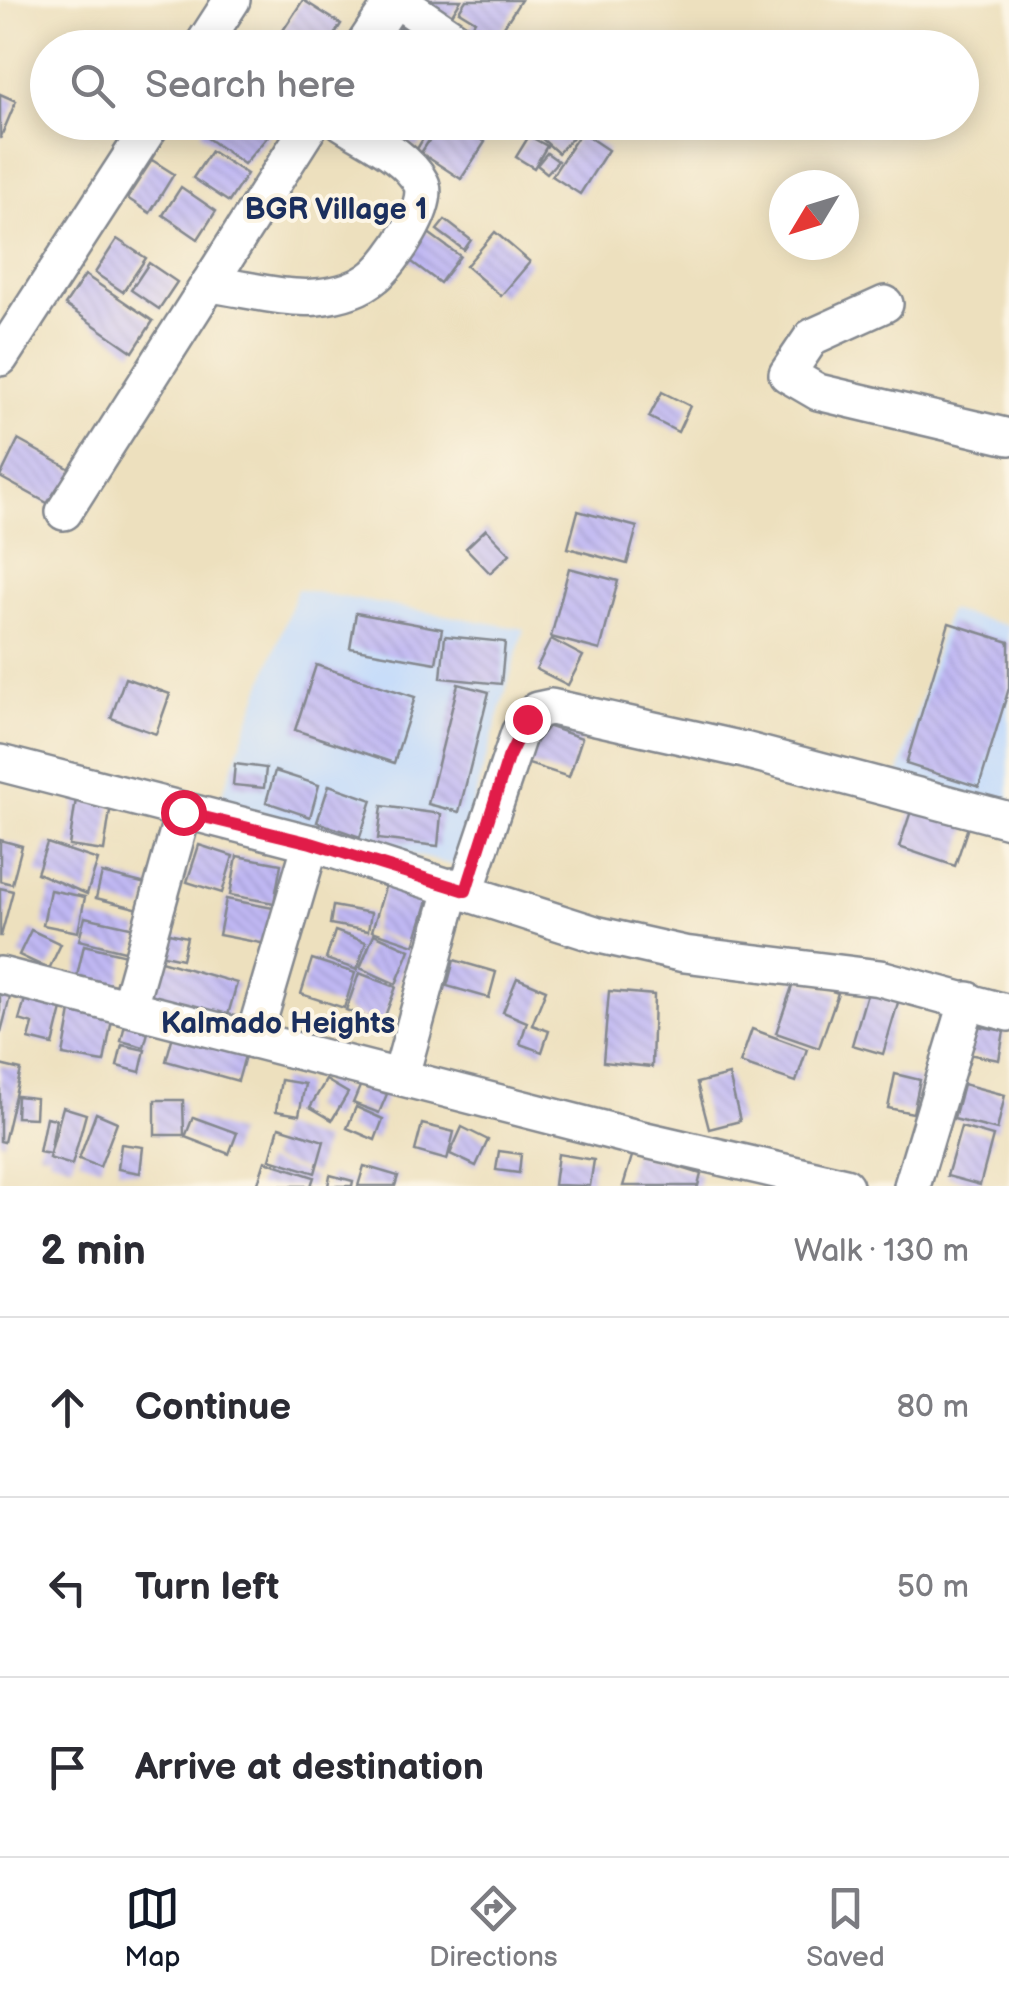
<!DOCTYPE html>
<html lang="en">
<head>
<meta charset="utf-8">
<style>
  body { margin:0; font-family:"Balsamiq Sans",sans-serif; background:#f7f7f7; color:#2b2b33 }
  .compass { position:absolute; left:769px; top:170px; width:90px; height:90px; border-radius:50%; background:#fff; box-shadow:0 5px 25px #0003; rotate:232deg }
  .stop { position:absolute; width:30px; height:30px; margin:-22px; border:8px solid #e11d48; border-radius:50%; background:#fff }
  .stop.end { background:#e11d48; border-color:#fff; box-shadow:0 2px 10px #0008 }
  .list { margin:0; padding:0; list-style:none }
  h2 { display:flex; justify-content:space-between; align-items:center; height:130px; margin:0; padding:0 40px; font-size:42px }
  h2 small { font-size:32px; font-weight:400; color:#7c7c81 }
  .list li { display:grid; grid-template-columns:65px 1fr auto; gap:30px; align-items:center; box-sizing:border-box; height:180px; padding:0 40px; border-top:2px solid #e1e1e2 }
  .list b { display:block; font-size:38px; white-space:nowrap }
  .list em { font-size:32px; font-style:normal; color:#7c7c81 }
  .icon { flex:none; width:55px; height:55px; fill:none; stroke:currentColor; stroke-width:2; stroke-linecap:round; stroke-linejoin:round }
  .map { position:relative; flex:none; width:1009px; height:1186px; overflow:hidden }
  .search { position:absolute; background:#fff; box-shadow:0 5px 25px #0003; left:30px; right:30px; top:30px; height:110px; display:flex; align-items:center; gap:25px; box-sizing:border-box; padding:0 35px; border-radius:55px; color:#7c7c81; font-size:38px }
  .sheet { height:670px; background:#fff }
  nav { display:flex; justify-content:space-around; align-items:center; box-sizing:border-box; height:140px; border-top:2px solid #e1e1e2; background:#fff; font-size:28px; color:#7c7c81 }
  nav a { display:grid; justify-items:center; gap:5px }
  nav .on { color:#111827 }
  .map>svg:first-child { display:block }
  .built { fill:#c7ddf9 }
  .building { fill:url(#building-back-hatch) }
  .lines { fill:none; stroke-linecap:round; stroke-linejoin:round }
  .minor-casing { stroke:#84888e; stroke-width:40 }
  .minor { stroke:#fff; stroke-width:35 }
  .route { stroke:#e11d48; stroke-width:12 }
  .labels { text-anchor:middle; stroke-width:8; stroke-linejoin:round; paint-order:stroke }
  .neighbourhood-label { font-size:30px; font-weight:bold; fill:#1b2f5e; stroke:#fcf5e5 }
</style>
</head>
<body>
<div class="map">
<svg width="1009" height="1186" viewBox="0 0 1009 1186">
  <defs>
    <pattern id="building-back-hatch" width="6" height="6" patternUnits="userSpaceOnUse" patternTransform="scale(2.5)"><rect width="6" height="6" fill="#c0b8f3"/><path d="M-1 5l2 2M0 0l6 6M5-1l2 2" fill="none" stroke="#a49ed3"/></pattern>
  </defs>
  <rect width="100%" height="100%" fill="#fcf5e5"/>
  <filter id="ink" filterUnits="userSpaceOnUse"><feTurbulence type="fractalNoise" baseFrequency=".01" numOctaves="2"/><feDisplacementMap in="SourceGraphic" scale="20" xChannelSelector="R" yChannelSelector="G"/><feConvolveMatrix kernelMatrix="1 2 1 2 8 2 1 2 1" color-interpolation-filters="sRGB"/></filter>
  <filter id="wash" filterUnits="userSpaceOnUse"><feTurbulence type="fractalNoise" baseFrequency=".0048" numOctaves="4" result="noise"/><feDisplacementMap in="SourceGraphic" scale="40" xChannelSelector="R" yChannelSelector="G"/><feGaussianBlur stdDeviation="2.25" result="paint"/><feColorMatrix in="noise" values="0 0 0 0 0 0 0 0 0 0 0 0 0 0 0 0 0 1.4 0 .05"/><feComposite in="paint" operator="in"/></filter>
  <g filter="url(#wash)">
    <rect width="100%" height="100%" fill="#ede0be"/>
    <g class="built">
      <polygon points="297,589 524,629 455,866 219,803"/>
      <polygon points="948,610 1009,626 1009,806 898,776"/>
    </g>
    <g id="blocks">
      <g class="building">
        <polygon points="303,0 341,24 326,48 305,48 282,32"/>
        <polygon points="410,0 461,0 446,24"/>
        <polygon points="466,0 521,0 490,48 466,36 475,21 459,11"/>
        <polygon points="401,27 434,48 389,48"/>
        <polygon points="0,94 16,101 0,139"/>
        <polygon points="207,122 253,122 269,135 244,164 200,133"/>
        <polygon points="383,122 433,122 417,149 381,126"/>
        <polygon points="441,122 456,122 485,142 461,179 421,153"/>
        <polygon points="537,122 567,122 578,132 558,153 531,129"/>
        <polygon points="581,132 608,150 580,194 552,176"/>
        <polygon points="529,136 547,146 534,168 516,157"/>
        <polygon points="211,151 247,174 229,202 193,178"/>
        <polygon points="547,153 558,161 547,173 537,165"/>
        <polygon points="152,160 174,174 150,213 127,198"/>
        <polygon points="181,187 216,211 198,239 163,215"/>
        <polygon points="445,220 471,240 464,250 437,230"/>
        <polygon points="423,229 460,256 440,283 404,256"/>
        <polygon points="495,232 530,262 501,296 466,266"/>
        <polygon points="117,239 146,258 123,292 95,273"/>
        <polygon points="149,263 177,282 159,309 131,290"/>
        <polygon points="85,275 153,321 133,352 65,305"/>
        <polygon points="662,392 690,406 678,432 649,417"/>
        <polygon points="18,440 79,474 60,510 0,477"/>
        <polygon points="578,511 637,527 627,564 568,548"/>
        <polygon points="486,529 510,554 490,573 466,548"/>
        <polygon points="569,568 618,581 600,650 551,637"/>
        <polygon points="356,613 442,629 436,663 350,648"/>
        <polygon points="949,623 1009,642 1009,688 979,787 906,764"/>
        <polygon points="445,636 505,642 501,684 441,678"/>
        <polygon points="551,639 583,656 568,685 536,669"/>
        <polygon points="316,665 415,697 394,763 295,730"/>
        <polygon points="125,678 170,694 156,734 111,718"/>
        <polygon points="458,684 489,692 459,812 428,804"/>
        <polygon points="529,720 582,738 569,777 516,760"/>
        <polygon points="235,764 266,768 264,788 233,785"/>
        <polygon points="275,771 319,785 310,817 266,802"/>
        <polygon points="329,785 372,800 360,837 317,822"/>
        <polygon points="76,799 111,804 104,851 69,846"/>
        <polygon points="382,806 441,814 438,846 378,839"/>
        <polygon points="912,808 968,827 955,866 899,847"/>
        <polygon points="0,840 22,846 12,884 0,881"/>
        <polygon points="47,843 98,860 87,894 37,873"/>
        <polygon points="199,845 233,856 222,893 187,882"/>
        <polygon points="237,856 281,864 274,903 230,895"/>
        <polygon points="102,873 150,885 143,910 96,898"/>
        <polygon points="386,884 429,897 414,945 372,931"/>
        <polygon points="0,888 13,891 1,936 0,936"/>
        <polygon points="50,890 85,897 78,932 43,925"/>
        <polygon points="226,899 273,908 266,944 219,935"/>
        <polygon points="333,906 371,913 368,931 330,924"/>
        <polygon points="85,917 139,929 133,953 79,940"/>
        <polygon points="31,930 61,944 49,969 19,955"/>
        <polygon points="155,930 187,937 182,959 150,952"/>
        <polygon points="335,931 366,942 357,970 326,959"/>
        <polygon points="374,934 410,950 396,984 360,968"/>
        <polygon points="84,945 126,955 119,986 77,976"/>
        <polygon points="154,959 237,983 226,1022 143,998"/>
        <polygon points="312,959 355,973 344,1008 301,994"/>
        <polygon points="454,960 496,972 489,998 447,986"/>
        <polygon points="359,973 396,987 382,1024 346,1010"/>
        <polygon points="517,978 546,990 532,1025 549,1031 542,1052 520,1044 527,1022 503,1012"/>
        <polygon points="795,978 838,993 819,1048 776,1033"/>
        <polygon points="0,986 12,989 1,1032 0,1032"/>
        <polygon points="868,990 899,999 883,1054 852,1045"/>
        <polygon points="609,991 654,995 652,1067 603,1062"/>
        <polygon points="26,996 63,1005 53,1045 29,1039 33,1024 19,1020"/>
        <polygon points="73,1001 114,1009 104,1062 63,1055"/>
        <polygon points="126,1020 150,1025 144,1047 121,1041"/>
        <polygon points="968,1024 1004,1031 999,1060 963,1053"/>
        <polygon points="752,1029 807,1049 796,1082 740,1063"/>
        <polygon points="174,1032 246,1052 238,1081 166,1061"/>
        <polygon points="122,1045 145,1050 140,1072 117,1066"/>
        <polygon points="0,1065 21,1070 4,1142 0,1141"/>
        <polygon points="895,1074 920,1080 913,1113 888,1108"/>
        <polygon points="729,1075 740,1121 709,1129 697,1083"/>
        <polygon points="281,1080 305,1084 299,1115 276,1111"/>
        <polygon points="326,1080 348,1093 332,1120 310,1107"/>
        <polygon points="361,1084 387,1094 379,1113 353,1103"/>
        <polygon points="963,1084 1005,1095 997,1130 954,1119"/>
        <polygon points="17,1096 36,1098 35,1118 16,1117"/>
        <polygon points="155,1100 183,1100 184,1135 155,1135"/>
        <polygon points="63,1107 86,1114 72,1165 49,1158"/>
        <polygon points="356,1107 383,1119 375,1140 347,1128"/>
        <polygon points="96,1113 117,1122 100,1167 79,1159"/>
        <polygon points="46,1117 56,1119 50,1154 39,1152"/>
        <polygon points="193,1117 237,1133 229,1154 185,1137"/>
        <polygon points="422,1124 454,1132 447,1160 415,1151"/>
        <polygon points="279,1127 324,1141 315,1173 270,1159"/>
        <polygon points="462,1127 488,1140 476,1166 450,1154"/>
        <polygon points="961,1127 993,1136 980,1185 947,1176"/>
        <polygon points="121,1144 143,1147 140,1173 118,1169"/>
        <polygon points="499,1151 521,1154 519,1173 496,1170"/>
        <polygon points="633,1153 701,1174 698,1186 623,1186"/>
        <polygon points="558,1154 594,1160 590,1186 554,1185"/>
        <polygon points="265,1161 314,1177 311,1186 257,1186"/>
        <polygon points="364,1166 398,1176 395,1186 358,1186"/>
        <polygon points="330,1175 353,1181 352,1186 328,1186"/>
      </g>
    </g>
  </g>
  <g filter="url(#ink)">
    <use href="#blocks" fill-opacity="0" stroke="#84888e" stroke-width="2.5"/>
    <g class="lines">
      <g class="minor-casing">
        <g id="minor">
          <polyline points="397,0 468,48"/>
          <polyline points="201,48 232,0"/>
          <polyline points="362,48 394,0"/>
          <path d="M 209,284 C 243,288 284,300 317,297 C 337,295 360,289 375,276 C 392,262 432,204 421,183 C 406,155 368,139 342,122"/>
          <polyline points="885,304 812,337 787,374 818,392 1009,437"/>
          <polyline points="0,358 153,122"/>
          <polyline points="64,512 312,122"/>
          <polyline points="0,763 311,843 595,934 684,954 880,978 1009,1013"/>
          <polyline points="466,891 519,733 537,710 551,707 744,750 1009,820"/>
          <polyline points="0,975 637,1138 845,1186"/>
          <polyline points="129,1006 183,813"/>
          <polyline points="253,1040 311,843"/>
          <polyline points="401,1075 453,886"/>
          <polyline points="912,1186 968,1000"/>
        </g>
      </g>
      <use href="#minor" class="minor"/>
    </g>
  </g>
  <g class="lines" filter="url(#ink)">
    <polyline class="route" points="183,812 311,843 466,891 508,758 527,719"/>
  </g>
  <g class="labels">
    <g class="neighbourhood-label">
      <text x="336" y="219">BGR Village 1</text>
      <text x="278" y="1033">Kalmado Heights</text>
    </g>
  </g>
</svg>
<svg class="compass" viewBox="-18 -18 36 36"><path d="M0-13l5 13h-10z" fill="#e53935"/><path d="M0 13l5-13h-10z" fill="#7c7c81"/></svg>
<div class="stop" style="left:183px;top:812px"></div>
<div class="stop end" style="left:527px;top:719px"></div>
<div class="search"><svg class="icon" aria-label="search" viewBox="0 0 24 24"><circle cx="10" cy="10" r="6"/><path d="M15 15l6 6"/></svg>Search here</div>
</div>
<section class="sheet">
<h2>2 min<small>Walk · 130 m</small></h2>
<ul class="list">
<li><svg class="icon" aria-label="ahead" viewBox="0 0 24 24"><path d="M12 20V5M6 11l6-6 6 6"/></svg><div><b>Continue</b></div><em>80 m</em></li>
<li><svg class="icon" aria-label="left" viewBox="0 0 24 24"><path d="M17 20v-9H6M10 6l-5 5 5 5"/></svg><div><b>Turn left</b></div><em>50 m</em></li>
<li><svg class="icon" aria-label="arrive" viewBox="0 0 24 24"><path d="M6 21V4h12l-3 4 3 4H6"/></svg><div><b>Arrive at destination</b></div></li>
</ul>
</section>
<nav>
<a class="on"><svg class="icon" aria-label="map" viewBox="0 0 24 24"><path d="M3 6l6-2 6 2 6-2v14l-6 2-6-2-6 2zM9 4v14M15 6v14"/></svg>Map</a>
<a><svg class="icon" aria-label="directions" viewBox="0 0 24 24"><path d="M12 3l9 9-9 9-9-9zM9 14v-3h6M13 9l2 2-2 2"/></svg>Directions</a>
<a><svg class="icon" aria-label="saved" viewBox="0 0 24 24"><path d="M7 4h10v16l-5-4-5 4z"/></svg>Saved</a>
</nav>
</body>
</html>
